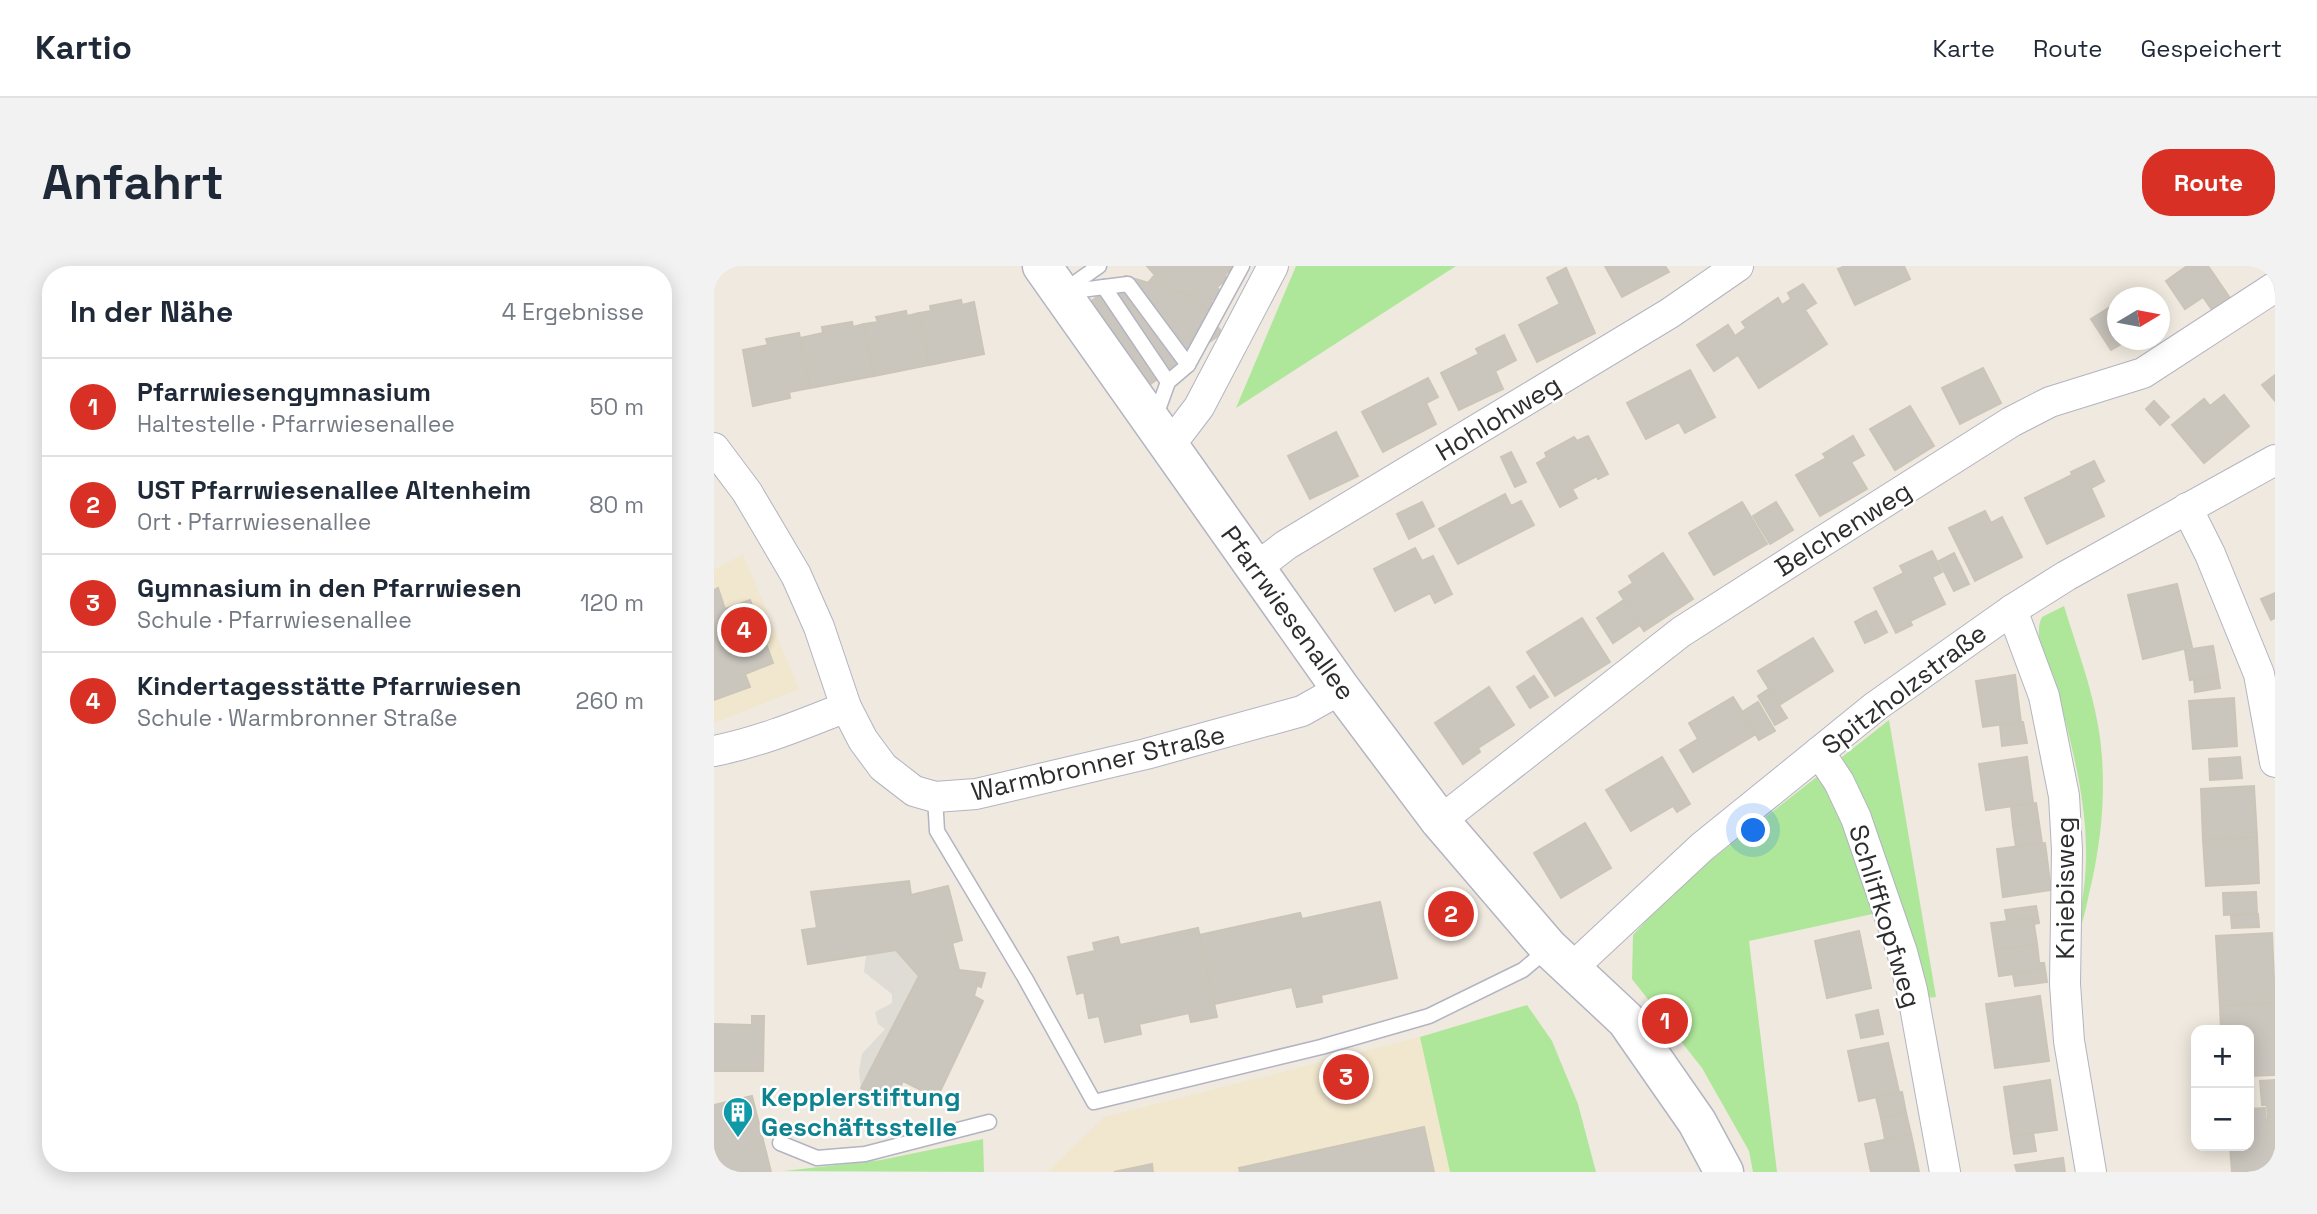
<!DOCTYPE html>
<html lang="de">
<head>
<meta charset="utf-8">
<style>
  body { margin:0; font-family:"Space Grotesk",sans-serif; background:#f2f2f3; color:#1f2937 }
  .controls { position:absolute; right:21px; bottom:21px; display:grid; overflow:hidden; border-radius:14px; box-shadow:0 4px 18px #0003 }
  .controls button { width:63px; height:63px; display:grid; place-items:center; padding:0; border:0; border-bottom:2px solid #e0e1e3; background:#fff; color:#1f2937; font:35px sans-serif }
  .compass { position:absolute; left:1393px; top:21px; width:63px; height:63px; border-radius:50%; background:#fff; box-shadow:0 4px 18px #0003; rotate:80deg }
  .you { position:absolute; left:1040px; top:565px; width:24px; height:24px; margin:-18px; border:5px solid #fff; border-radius:50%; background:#1a73e8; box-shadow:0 0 0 10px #1a73e833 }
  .badge { display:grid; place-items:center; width:46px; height:46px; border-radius:50%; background:#d93025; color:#fff; font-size:23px; font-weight:700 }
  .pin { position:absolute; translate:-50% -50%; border:4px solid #fff; box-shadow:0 2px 7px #0006 }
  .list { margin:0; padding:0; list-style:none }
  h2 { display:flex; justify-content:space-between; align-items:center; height:91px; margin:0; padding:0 28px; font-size:30px }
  h2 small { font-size:23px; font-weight:400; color:#747a83 }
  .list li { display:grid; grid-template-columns:46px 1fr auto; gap:21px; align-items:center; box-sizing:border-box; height:98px; padding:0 28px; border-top:2px solid #e0e1e3 }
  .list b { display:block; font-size:26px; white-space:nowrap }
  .list p { margin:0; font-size:23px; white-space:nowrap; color:#747a83 }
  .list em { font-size:23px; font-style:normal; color:#747a83 }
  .map { position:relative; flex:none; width:1561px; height:906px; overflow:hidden; border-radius:28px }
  header { display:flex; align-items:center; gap:42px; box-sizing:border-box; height:98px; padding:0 35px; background:#fff; border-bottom:2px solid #e0e1e3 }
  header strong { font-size:33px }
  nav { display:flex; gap:38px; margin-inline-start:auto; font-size:24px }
  .intro { display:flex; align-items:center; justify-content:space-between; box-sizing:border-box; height:168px; padding:0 42px }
  h1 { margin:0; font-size:49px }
  .button { padding:18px 32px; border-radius:28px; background:#d93025; color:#fff; font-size:24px; font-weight:700 }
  main { display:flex; gap:42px; padding:0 42px }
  aside { flex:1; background:#fff; border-radius:28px; box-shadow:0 4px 18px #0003 }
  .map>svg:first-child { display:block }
  .education { fill:#f1e7ce }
  .green { fill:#afe79a }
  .plaza { fill:#dfdcd6 }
  .building { fill:#cac6be; stroke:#cbc5b8; stroke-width:2 }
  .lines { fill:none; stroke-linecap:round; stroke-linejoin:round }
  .service-casing { stroke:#b3b4c1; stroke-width:17 }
  .minor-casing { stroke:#b3b4c1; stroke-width:32 }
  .secondary-casing { stroke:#b3b4c1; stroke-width:41 }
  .service { stroke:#fff; stroke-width:14 }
  .minor { stroke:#fff; stroke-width:30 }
  .secondary { stroke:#fff; stroke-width:38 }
  .labels { text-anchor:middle; stroke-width:5; stroke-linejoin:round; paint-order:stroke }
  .street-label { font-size:26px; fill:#2d2d2d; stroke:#fff }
  .culture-label { font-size:26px; font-weight:bold; fill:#0d838f; stroke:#fff; text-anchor:start }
</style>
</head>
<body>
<header>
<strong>Kartio</strong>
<nav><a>Karte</a><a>Route</a><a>Gespeichert</a></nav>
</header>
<div class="intro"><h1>Anfahrt</h1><a class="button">Route</a></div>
<main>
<aside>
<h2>In der Nähe<small>4 Ergebnisse</small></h2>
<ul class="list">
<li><span class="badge">1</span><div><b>Pfarrwiesengymnasium</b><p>Haltestelle · Pfarrwiesenallee</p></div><em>50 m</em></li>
<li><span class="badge">2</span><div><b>UST Pfarrwiesenallee Altenheim</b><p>Ort · Pfarrwiesenallee</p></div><em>80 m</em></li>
<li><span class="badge">3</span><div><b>Gymnasium in den Pfarrwiesen</b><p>Schule · Pfarrwiesenallee</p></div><em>120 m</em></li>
<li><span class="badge">4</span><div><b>Kindertagesstätte Pfarrwiesen</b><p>Schule · Warmbronner Straße</p></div><em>260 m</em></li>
</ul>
</aside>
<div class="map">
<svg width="1561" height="906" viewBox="0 0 1561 906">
  <rect width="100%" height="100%" fill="#efe9df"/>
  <g class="education">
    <polygon points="29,288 85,423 0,457 0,304"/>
    <polygon points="706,771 736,906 333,906 390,851"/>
  </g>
  <g class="green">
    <polygon points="582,0 742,0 522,142"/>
    <path d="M 1350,340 C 1362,379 1377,419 1384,459 C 1393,510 1389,565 1378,615 C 1373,634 1371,654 1362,672 C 1366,646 1372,619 1372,592 C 1373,539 1360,489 1347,438 C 1341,413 1316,374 1328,351 Z"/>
    <polygon points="1175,454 1222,731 1211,732 1181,643 1035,675 1063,906 1039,906 1035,885 988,802 918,713 919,669 964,620"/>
    <polygon points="813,739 838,775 864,838 882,906 736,906 706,771"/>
    <polygon points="269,873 270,906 70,905 167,894"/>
  </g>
  <polygon class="plaza" points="182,684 205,710 147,822 145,805 148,788 171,763 164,758 161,746 178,737 178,728 150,706 152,689"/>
  <g class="building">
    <polygon points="433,0 520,0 511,9 513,13 503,21 507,27 497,35 501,42 484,53 470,37 429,22 441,9"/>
    <polygon points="891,0 951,0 955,6 908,31"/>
    <polygon points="1131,0 1190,0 1196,13 1141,39 1124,3"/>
    <polygon points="1473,0 1494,0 1516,32 1499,45 1489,31 1471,43 1452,15"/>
    <polygon points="852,2 881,67 823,96 805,59 846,38 833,12"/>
    <polygon points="411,10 483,31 508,67 435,119 375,37"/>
    <polygon points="1089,18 1102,37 1091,44 1113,78 1045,122 1024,89 1000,105 983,79 1014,59 1021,70 1032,62 1028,56 1064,32 1068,39 1077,33 1074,27"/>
    <polygon points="247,34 248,39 260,36 270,88 215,99 205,47 217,45 216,40"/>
    <polygon points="1404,36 1404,74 1414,74 1397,84 1377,53"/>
    <polygon points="192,45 193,50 205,47 215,99 160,110 150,58 164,56 162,51"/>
    <polygon points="138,56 139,61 150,58 160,110 96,122 86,72 109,67 108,61"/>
    <polygon points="85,67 96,122 75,126 76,132 39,140 29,84 54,79 52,73"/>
    <polygon points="790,69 802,94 781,105 789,123 745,144 727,107 765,88 762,83"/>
    <polygon points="1269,102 1287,137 1246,158 1228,122"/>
    <polygon points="976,104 1001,151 971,167 965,156 932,173 913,137"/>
    <polygon points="1561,109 1561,135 1548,119"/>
    <polygon points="714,112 724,131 712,137 722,158 669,186 648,146"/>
    <polygon points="1510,129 1535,160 1490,197 1458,159 1490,133 1496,140"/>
    <polygon points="1440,135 1455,151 1446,159 1432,143"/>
    <polygon points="1196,140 1220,180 1181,204 1156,163"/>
    <polygon points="622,166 644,210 596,233 574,190"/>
    <polygon points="874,170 894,208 884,213 883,210 858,223 863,232 846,241 823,197 833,191 831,187 860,171 863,175"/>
    <polygon points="1139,170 1150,189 1137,196 1153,223 1106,250 1082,209 1112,192 1109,188"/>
    <polygon points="797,186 812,216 801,221 787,191"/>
    <polygon points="1380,195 1390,215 1377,222 1390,250 1333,278 1311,232 1358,209 1357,206"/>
    <polygon points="791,228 797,240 807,235 820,259 744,298 725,263"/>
    <polygon points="708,236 720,260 695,273 683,248"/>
    <polygon points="1028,236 1053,278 1000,309 975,267"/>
    <polygon points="1062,236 1079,264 1056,278 1039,250"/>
    <polygon points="1271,245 1277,257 1288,251 1308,291 1261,315 1235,262"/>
    <polygon points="701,282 708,295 719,290 738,328 721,337 716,327 681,345 660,303"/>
    <polygon points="1218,285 1228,306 1218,311 1231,338 1196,355 1198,359 1182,367 1160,322 1190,307 1186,300"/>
    <polygon points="949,287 979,333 930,365 905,326 919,317 915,310"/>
    <polygon points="1240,287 1255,318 1240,325 1225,295"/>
    <polygon points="1463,318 1478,381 1429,393 1414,329"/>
    <polygon points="4,322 11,343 36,334 59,397 31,408 36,421 0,434 0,324"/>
    <polygon points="1561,327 1561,352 1557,354 1547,333"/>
    <polygon points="910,334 926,359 899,377 883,352"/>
    <polygon points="1162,345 1173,366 1162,372 1152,350"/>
    <polygon points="1152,350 1162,372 1151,377 1141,356"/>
    <polygon points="868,352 896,396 841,430 813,386"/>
    <polygon points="1099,372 1119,405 1065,439 1044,405"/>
    <polygon points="1499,380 1504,409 1476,414 1471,384"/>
    <polygon points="1301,409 1307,456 1269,461 1262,415"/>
    <polygon points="820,410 834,431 816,442 803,421"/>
    <polygon points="1504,410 1506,422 1481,426 1480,414"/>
    <polygon points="775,421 800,459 764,482 766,486 749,498 721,457"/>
    <polygon points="1055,423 1073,452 1061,459 1044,430"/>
    <polygon points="1019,431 1042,468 979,506 966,484 984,473 975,457"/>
    <polygon points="1520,432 1523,480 1479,483 1475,435"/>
    <polygon points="1044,436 1061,465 1045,474 1028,446"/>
    <polygon points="1307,456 1309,456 1313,477 1288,480 1286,459"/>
    <polygon points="948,491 976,538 963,546 959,540 917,565 892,524"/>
    <polygon points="1313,491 1319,537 1272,544 1265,498"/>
    <polygon points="1526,491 1528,512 1496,514 1495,493"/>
    <polygon points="1540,520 1543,571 1489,574 1487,523"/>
    <polygon points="1322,537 1325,557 1299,560 1297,540"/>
    <polygon points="871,557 897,602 847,632 820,587"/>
    <polygon points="1325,557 1328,577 1302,581 1299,560"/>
    <polygon points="1543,571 1545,617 1492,620 1489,574"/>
    <polygon points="1331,577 1337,624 1289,631 1283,583"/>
    <polygon points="195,615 197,629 234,620 248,674 238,677 245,704 271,707 267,721 263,719 260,730 269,735 223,832 189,815 177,839 147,822 205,710 182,684 94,698 88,664 103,662 97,626"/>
    <polygon points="1542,626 1543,647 1510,649 1509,627"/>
    <polygon points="666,636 683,712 607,729 608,736 583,741 578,721 500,738 485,669 586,647 588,653"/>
    <polygon points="1322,640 1325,657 1320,658 1319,652 1293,655 1291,644"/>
    <polygon points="1544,648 1545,661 1518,662 1517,650"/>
    <polygon points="1319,652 1323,678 1281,684 1277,657"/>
    <polygon points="484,662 503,751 477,756 475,747 425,758 427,768 391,776 385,750 375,752 370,726 363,728 354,691 381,685 379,677 404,671 406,679"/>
    <polygon points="1145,665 1157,722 1113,732 1101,675"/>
    <polygon points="1558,667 1561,737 1506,740 1502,670"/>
    <polygon points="1323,678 1326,704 1285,710 1281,684"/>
    <polygon points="1326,697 1330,697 1333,716 1301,720 1299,708 1326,704"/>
    <polygon points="1326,730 1335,795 1281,802 1272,738"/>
    <polygon points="1561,737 1561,809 1535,810 1535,764 1507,764 1506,740"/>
    <polygon points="1164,744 1169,768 1147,772 1142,749"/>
    <polygon points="38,750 50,750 49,805 0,805 0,758 38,759"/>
    <polygon points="1174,777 1185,826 1145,835 1134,785"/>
    <polygon points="1336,814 1343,864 1297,870 1290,821"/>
    <polygon points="1561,814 1561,852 1554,853 1553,839 1548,839 1546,815"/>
    <polygon points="1188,826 1192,847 1167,852 1162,831"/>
    <polygon points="38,830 57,906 0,906 0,839"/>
    <polygon points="1551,842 1552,855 1561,854 1561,903 1518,906 1516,880 1535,880 1535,843"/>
    <polygon points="1192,847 1197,868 1171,873 1167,852"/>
    <polygon points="710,861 720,906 526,906 525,902"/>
    <polygon points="1319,867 1322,885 1300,888 1297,870"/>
    <polygon points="1197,868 1205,906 1157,906 1151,878"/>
    <polygon points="1349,892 1351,906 1303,906 1301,899"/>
    <polygon points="438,898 439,906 400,906"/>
  </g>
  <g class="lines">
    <g class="service-casing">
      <g id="service">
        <polyline points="390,21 414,18 474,99"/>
        <polyline points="348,26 385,0"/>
        <polyline points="352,26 390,21 454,116"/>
        <polyline points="441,152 454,116 474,99 528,0"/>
        <polyline points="221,531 223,565 311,712 380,836 607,781 715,750 809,704 834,683"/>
        <polyline points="66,877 103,892 151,888 275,856"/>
      </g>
    </g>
    <g class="minor-casing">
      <g id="minor">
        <polyline points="454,177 466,166 485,141 559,0"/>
        <polyline points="0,182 33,226 82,309 105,361 132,441 149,474 169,501 200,525 221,531 262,528 432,488 588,445 627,423"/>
        <polyline points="1473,242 1496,288 1545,408 1561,496"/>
        <polyline points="542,302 572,279 956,47 1024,0"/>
        <polyline points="1298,344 1330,430 1350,530 1353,584 1351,718 1355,775 1377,906"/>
        <path d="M 0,485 C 46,476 89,458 132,441"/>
        <polyline points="1105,486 1125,516 1142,552 1188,686 1198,724 1231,906"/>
        <polyline points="726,555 967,366 1098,282 1297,156 1336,136 1429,107 1561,21"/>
        <polyline points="856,704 988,581 1162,440 1298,344 1352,310 1561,194"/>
      </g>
    </g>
    <g class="secondary-casing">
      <polyline id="secondary" points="328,0 627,423 726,555 835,682 912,754 983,856 1010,906"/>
    </g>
    <use href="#service" class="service"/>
    <use href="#minor" class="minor"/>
    <use href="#secondary" class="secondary"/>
  </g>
  <defs>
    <g id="building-pin" transform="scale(1.575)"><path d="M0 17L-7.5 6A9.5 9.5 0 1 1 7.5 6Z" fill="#0f9aa8" stroke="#fff"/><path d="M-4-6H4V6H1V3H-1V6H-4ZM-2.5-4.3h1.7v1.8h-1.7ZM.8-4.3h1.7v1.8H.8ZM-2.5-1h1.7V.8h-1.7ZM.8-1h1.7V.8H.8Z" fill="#fff"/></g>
  </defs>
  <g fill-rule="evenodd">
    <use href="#building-pin" x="24" y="846"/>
  </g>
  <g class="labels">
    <g class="street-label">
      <text transform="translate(784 152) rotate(-31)" y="9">Hohlohweg</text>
      <text transform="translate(1129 263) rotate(-32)" y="9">Belchenweg</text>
      <text transform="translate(574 347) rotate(54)" y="9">Pfarrwiesenallee</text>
      <text transform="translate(1190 423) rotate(-37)" y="9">Spitzholzstraße</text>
      <text transform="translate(384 497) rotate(-13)" y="9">Warmbronner Straße</text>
      <text transform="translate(1351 622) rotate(-90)" y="9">Kniebisweg</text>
      <text transform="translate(1171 650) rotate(73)" y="9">Schliffkopfweg</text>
    </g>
    <g class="culture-label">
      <text x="47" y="840">Kepplerstiftung<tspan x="47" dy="30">Geschäftsstelle</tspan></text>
    </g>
  </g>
</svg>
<div class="controls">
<button>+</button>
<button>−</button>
</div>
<svg class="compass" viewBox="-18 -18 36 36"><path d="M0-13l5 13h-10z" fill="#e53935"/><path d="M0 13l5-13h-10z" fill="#747a83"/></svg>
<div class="you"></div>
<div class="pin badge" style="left:951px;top:755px">1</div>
<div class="pin badge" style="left:737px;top:648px">2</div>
<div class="pin badge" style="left:632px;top:811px">3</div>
<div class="pin badge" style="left:30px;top:364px">4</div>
</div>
</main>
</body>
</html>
